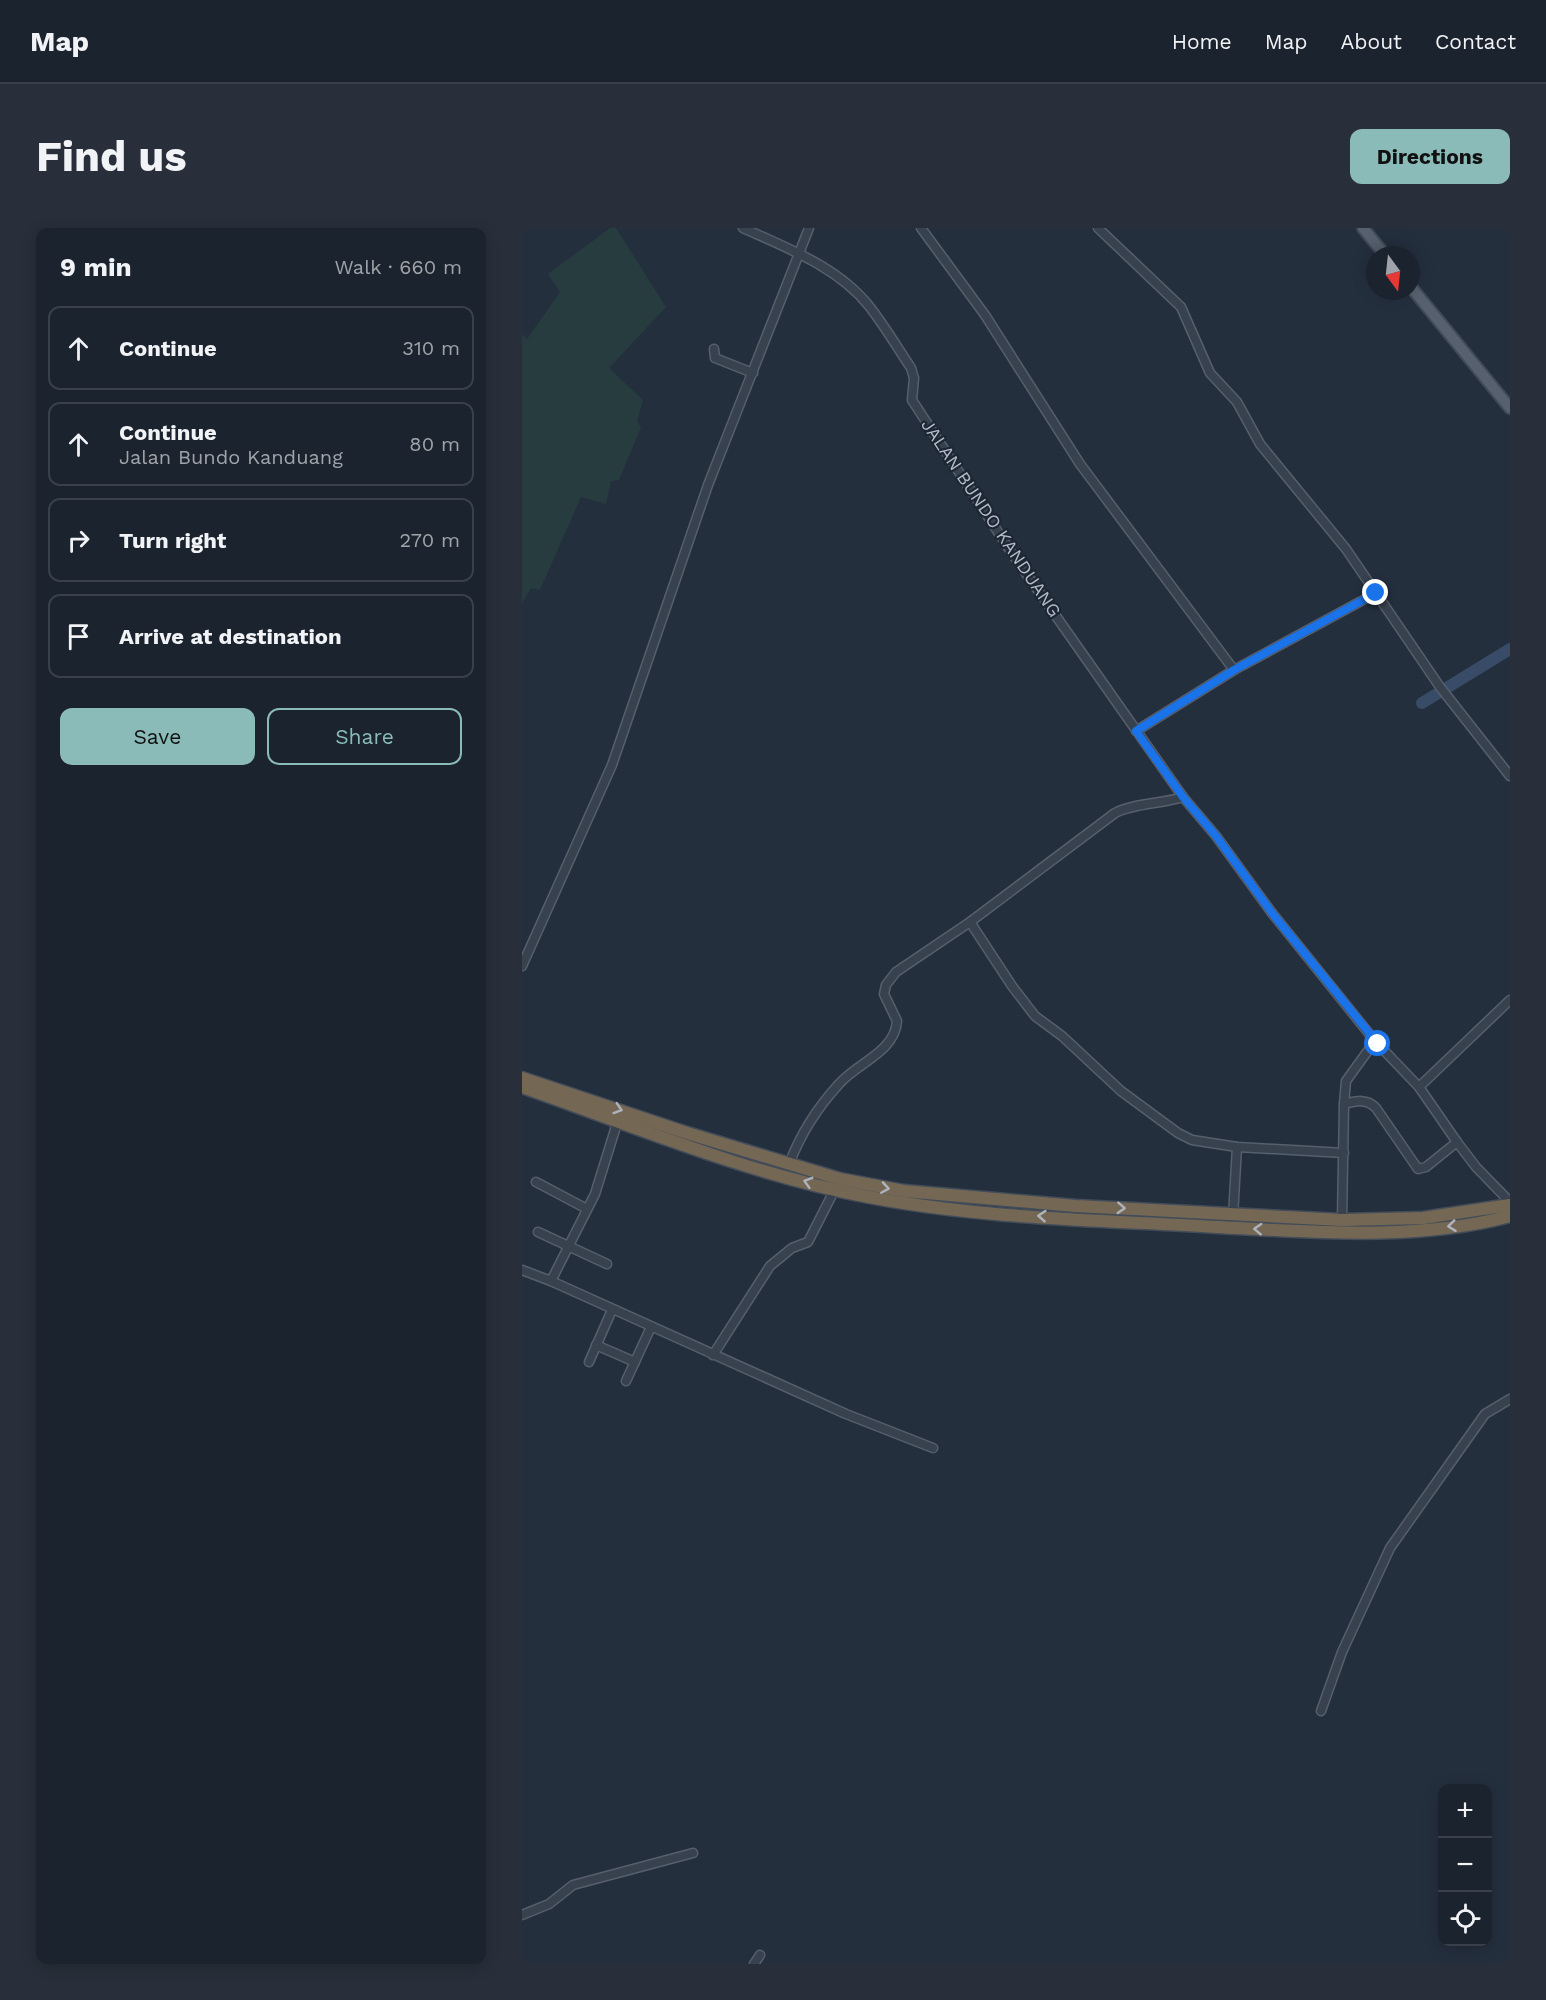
<!DOCTYPE html>
<html lang="en">
<head>
<meta charset="utf-8">
<style>
  body { margin:0; font-family:"Work Sans",sans-serif; background:#282f3a; color:#f1f3f6 }
  .controls { position:absolute; right:18px; bottom:18px; display:grid; overflow:hidden; border-radius:12px; box-shadow:0 3px 15px #0003 }
  .controls button { width:54px; height:54px; display:grid; place-items:center; padding:0; border:0; border-bottom:2px solid #39404a; background:#1b232e; color:#f1f3f6; font:30px sans-serif }
  .compass { position:absolute; left:844px; top:18px; width:54px; height:54px; border-radius:50%; background:#1b232e; box-shadow:0 3px 15px #0003; rotate:165deg }
  .stop { position:absolute; width:18px; height:18px; margin:-14px; border:4px solid #1a73e8; border-radius:50%; background:#fff }
  .stop.end { background:#1a73e8; border-color:#fff; box-shadow:0 2px 6px #0008 }
  .list { margin:0; padding:0; list-style:none }
  h2 { display:flex; justify-content:space-between; align-items:center; height:78px; margin:0; padding:0 24px; font-size:26px }
  h2 small { font-size:20px; font-weight:400; color:#a0a4aa }
  .list li { display:grid; grid-template-columns:39px 1fr auto; gap:18px; align-items:center; box-sizing:border-box; height:84px; margin:0 12px 12px; padding:0 12px; border:2px solid #39404a; border-radius:12px }
  .list b { display:block; font-size:22px; white-space:nowrap }
  .list p { margin:0; font-size:20px; white-space:nowrap; color:#a0a4aa }
  .list em { font-size:20px; font-style:normal; color:#a0a4aa }
  .actions { display:flex; gap:12px; padding:18px 24px }
  .actions a { flex:1; padding:14px 0; border:2px solid #8bbbb9; border-radius:12px; text-align:center; font-size:21px; color:#8bbbb9 }
  .actions .main { background:#8bbbb9; color:#111 }
  .icon { flex:none; width:33px; height:33px; fill:none; stroke:currentColor; stroke-width:2; stroke-linecap:round; stroke-linejoin:round }
  .map { position:relative; flex:none; width:988px; height:1736px; overflow:hidden; border-radius:12px }
  header { display:flex; align-items:center; gap:36px; box-sizing:border-box; height:84px; padding:0 30px; background:#1b232e; border-bottom:2px solid #39404a }
  header strong { font-size:28px }
  nav { display:flex; gap:33px; margin-inline-start:auto; font-size:21px }
  .intro { display:flex; align-items:center; justify-content:space-between; box-sizing:border-box; height:144px; padding:0 36px }
  h1 { margin:0; font-size:42px }
  .button { padding:15px 27px; border-radius:12px; background:#8bbbb9; color:#111; font-size:21px; font-weight:700 }
  main { display:flex; gap:36px; padding:0 36px }
  aside { flex:1; background:#1b232e; border-radius:12px; box-shadow:0 3px 15px #0003 }
  .map>svg:first-child { display:block }
  .green { fill:#263c3f }
  .lines { fill:none; stroke-linecap:round; stroke-linejoin:round }
  .river { stroke:#394c67; stroke-width:12 }
  .minor-casing { stroke:#565f6c; stroke-width:11 }
  .major-casing { stroke:#414a57; stroke-width:14 }
  .highway-casing { stroke:#434c59; stroke-width:15 }
  .minor { stroke:#38414e; stroke-width:8 }
  .major { stroke:#56606e; stroke-width:10 }
  .highway { stroke:#746855; stroke-width:12 }
  .oneway { stroke:#aeb4bd }
  .route { stroke:#1a73e8; stroke-width:8 }
  .labels { text-anchor:middle; stroke-width:4.5; stroke-linejoin:round; paint-order:stroke }
  .street-label { font-size:18px; fill:#b4bcc9; stroke:#1d2633 }
</style>
</head>
<body>
<header>
<strong>Map</strong>
<nav><a>Home</a><a>Map</a><a>About</a><a>Contact</a></nav>
</header>
<div class="intro"><h1>Find us</h1><a class="button">Directions</a></div>
<main>
<aside>
<h2>9 min<small>Walk · 660 m</small></h2>
<ul class="list">
<li><svg class="icon" aria-label="ahead" viewBox="0 0 24 24"><path d="M12 20V5M6 11l6-6 6 6"/></svg><div><b>Continue</b></div><em>310 m</em></li>
<li><svg class="icon" aria-label="ahead" viewBox="0 0 24 24"><path d="M12 20V5M6 11l6-6 6 6"/></svg><div><b>Continue</b><p>Jalan Bundo Kanduang</p></div><em>80 m</em></li>
<li><svg class="icon" aria-label="right" viewBox="0 0 24 24"><path d="M7 20v-9h11M14 6l5 5-5 5"/></svg><div><b>Turn right</b></div><em>270 m</em></li>
<li><svg class="icon" aria-label="arrive" viewBox="0 0 24 24"><path d="M6 21V4h12l-3 4 3 4H6"/></svg><div><b>Arrive at destination</b></div></li>
</ul>
<div class="actions"><a class="main">Save</a><a>Share</a></div>
</aside>
<div class="map">
<svg width="988" height="1736" viewBox="0 0 988 1736">
  <rect width="100%" height="100%" fill="#242f3e"/>
  <polygon class="green" points="88,0 94,0 144,79 87,140 121,172 115,193 119,199 97,252 89,253 84,276 59,269 18,362 9,360 0,375 0,106 5,111 38,64 26,46"/>
  <g class="lines">
    <polyline class="river" points="900,475 988,421"/>
    <g class="minor-casing">
      <g id="minor">
        <path d="M 221,0 C 265,20 316,39 347,78 C 362,97 375,119 389,140 L 392,150 L 390,172 L 489,324 L 661,569 L 694,608 L 750,685 L 853,813 L 897,859"/>
        <polyline points="399,0 463,87 558,236 712,442"/>
        <polyline points="576,0 659,79 688,145 715,174 738,216 824,321 918,459 988,548"/>
        <polyline points="192,121 193,130 231,145"/>
        <polyline points="614,503 712,442 854,365"/>
        <polyline points="448,694 490,758 513,788 540,808 599,863 656,905 670,912 715,919 822,925"/>
        <polyline points="0,738 90,537 186,257 287,0"/>
        <polyline points="822,876 824,853 853,813"/>
        <polyline points="935,914 897,859 988,772"/>
        <path d="M 268,934 C 279,905 296,879 317,856 C 335,835 373,824 375,793 L 362,766 L 364,757 L 374,744 L 448,694 L 593,585 C 612,575 640,576 661,569"/>
        <polyline points="14,954 65,981"/>
        <polyline points="711,988 715,919"/>
        <path d="M 820,992 L 822,876 C 834,873 845,870 854,880 L 896,941 L 904,939 L 935,914 L 954,939 L 988,974"/>
        <polyline points="16,1004 85,1036"/>
        <polyline points="0,1042 29,1053 324,1186 411,1220"/>
        <polyline points="29,1053 73,966 96,892"/>
        <polyline points="74,1117 113,1134"/>
        <polyline points="191,1127 248,1038 270,1020 286,1014 315,957"/>
        <polyline points="67,1134 90,1082"/>
        <polyline points="104,1153 129,1099"/>
        <polyline points="799,1483 820,1424 868,1320 963,1186 988,1171"/>
        <polyline points="0,1687 27,1676 51,1657 171,1625"/>
        <polyline points="232,1736 238,1727"/>
      </g>
    </g>
    <g class="major-casing">
      <g id="major">
        <polyline points="841,0 863,27"/>
        <polyline points="889,59 988,180"/>
      </g>
    </g>
    <g class="highway-casing">
      <g id="highway">
        <polyline points="0,850 165,905 318,951 382,963 554,978 820,992 901,990 988,977"/>
        <path d="M 0,859 C 114,899 229,947 347,969 C 462,991 580,992 695,999 C 792,1004 894,1013 988,988"/>
      </g>
    </g>
    <use href="#minor" class="minor"/>
    <use href="#major" class="major"/>
    <use href="#highway" class="highway"/>
  </g>
  <defs><path id="oneway-chevron" d="M-2-3.5L2.5 0L-2 3.5" fill="none" stroke-width="1.6" stroke-linecap="round" stroke-linejoin="round" transform="scale(1.5)"/></defs>
  <g class="oneway">
    <use href="#oneway-chevron" transform="translate(96 881) rotate(18)"/>
    <use href="#oneway-chevron" transform="translate(286 954) rotate(-164)"/>
    <use href="#oneway-chevron" transform="translate(363 960) rotate(9)"/>
    <use href="#oneway-chevron" transform="translate(599 980) rotate(3)"/>
    <use href="#oneway-chevron" transform="translate(520 988) rotate(-176)"/>
    <use href="#oneway-chevron" transform="translate(930 998) rotate(173)"/>
    <use href="#oneway-chevron" transform="translate(736 1001) rotate(-177)"/>
  </g>
  <g class="lines">
    <polyline class="route" points="854,365 712,442 614,503 661,569 694,608 750,685 856,816"/>
  </g>
  <g class="labels">
    <g class="street-label">
      <text transform="translate(469 290) rotate(56)" y="6">JALAN BUNDO KANDUANG</text>
    </g>
  </g>
</svg>
<div class="controls">
<button>+</button>
<button>−</button>
<button><svg class="icon" aria-label="locate" viewBox="0 0 24 24"><circle cx="12" cy="12" r="6"/><path d="M12 2v4M12 18v4M2 12h4M18 12h4"/></svg></button>
</div>
<svg class="compass" viewBox="-18 -18 36 36"><path d="M0-13l5 13h-10z" fill="#e53935"/><path d="M0 13l5-13h-10z" fill="#a0a4aa"/></svg>
<div class="stop" style="left:856px;top:816px"></div>
<div class="stop end" style="left:854px;top:365px"></div>
</div>
</main>
</body>
</html>
